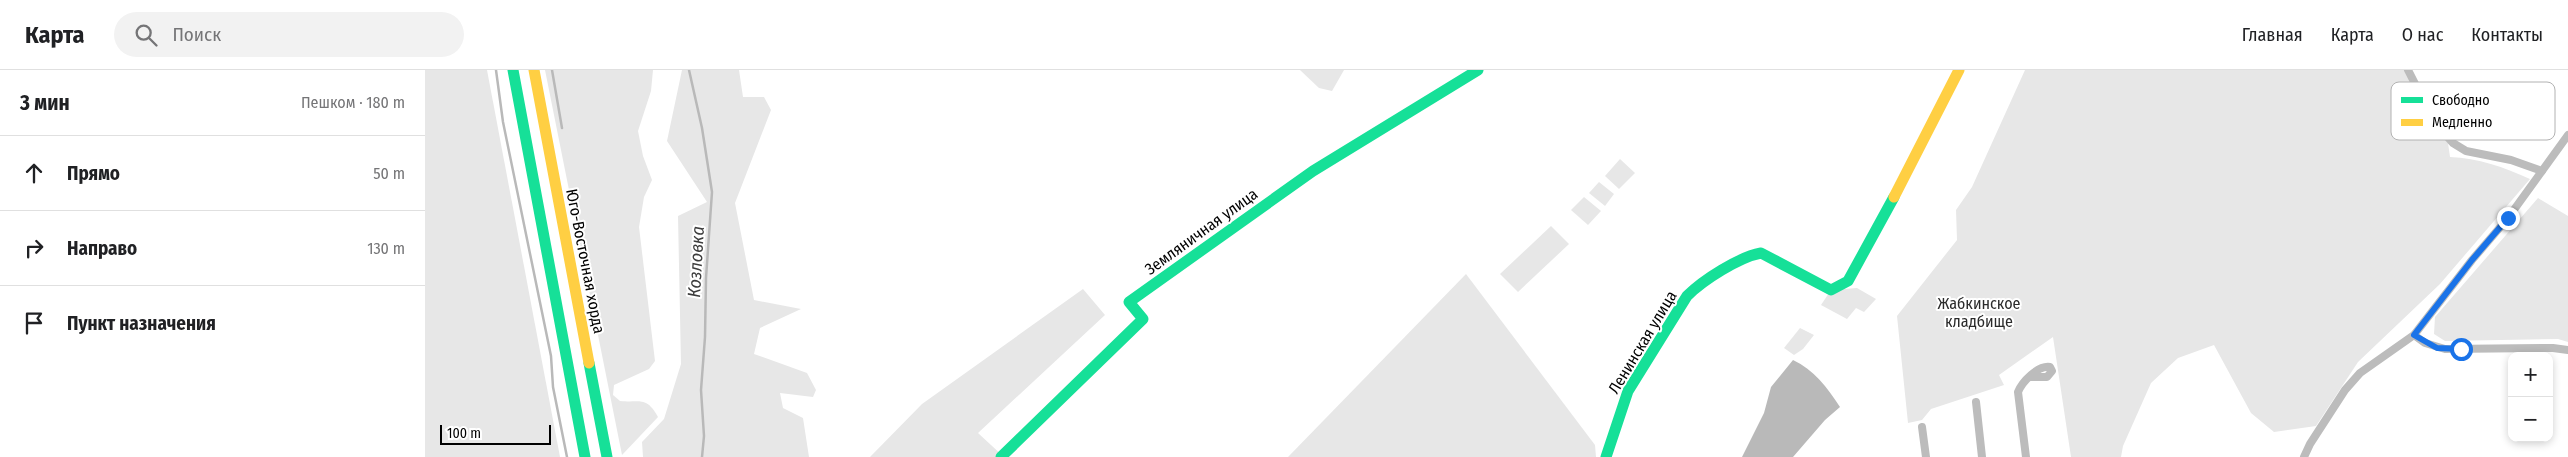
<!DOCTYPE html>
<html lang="ru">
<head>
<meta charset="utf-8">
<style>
  body { margin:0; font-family:"Fira Sans Condensed",sans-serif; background:#f2f2f2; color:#202124 }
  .controls { position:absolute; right:15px; bottom:15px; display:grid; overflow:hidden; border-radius:10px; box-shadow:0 2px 8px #0003 }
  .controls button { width:45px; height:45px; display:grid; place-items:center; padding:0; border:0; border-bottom:1px solid #e0e0e0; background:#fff; color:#202124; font:25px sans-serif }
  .scale { position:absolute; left:15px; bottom:12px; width:111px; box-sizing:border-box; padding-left:5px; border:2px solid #000; border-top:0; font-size:14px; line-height:18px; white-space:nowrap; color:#000; -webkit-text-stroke:4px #fff; paint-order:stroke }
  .stop { position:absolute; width:15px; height:15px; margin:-11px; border:4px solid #1a73e8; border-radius:50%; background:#fff }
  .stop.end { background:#1a73e8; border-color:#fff; box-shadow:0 1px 5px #0008 }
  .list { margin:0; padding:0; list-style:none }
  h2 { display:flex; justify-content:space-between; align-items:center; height:65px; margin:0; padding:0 20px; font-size:21px }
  h2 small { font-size:16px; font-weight:400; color:#757577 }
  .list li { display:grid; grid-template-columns:32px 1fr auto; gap:15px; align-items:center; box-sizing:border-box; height:75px; padding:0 20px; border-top:1px solid #e0e0e0 }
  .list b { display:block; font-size:19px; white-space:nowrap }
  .list em { font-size:16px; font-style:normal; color:#757577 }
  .icon { flex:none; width:28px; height:28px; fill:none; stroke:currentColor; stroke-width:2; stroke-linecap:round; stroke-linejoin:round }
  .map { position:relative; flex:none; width:2143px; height:387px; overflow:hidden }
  header { display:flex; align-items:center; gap:30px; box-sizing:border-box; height:70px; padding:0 25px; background:#fff; border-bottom:1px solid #e0e0e0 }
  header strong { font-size:24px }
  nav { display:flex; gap:28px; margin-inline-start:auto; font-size:18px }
  .search { width:350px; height:45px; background:#f2f2f2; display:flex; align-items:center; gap:12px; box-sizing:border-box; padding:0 18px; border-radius:28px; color:#757577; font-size:19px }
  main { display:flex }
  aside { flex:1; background:#fff }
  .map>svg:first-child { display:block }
  .green { fill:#e7e7e7 }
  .water { fill:#b9b9b9 }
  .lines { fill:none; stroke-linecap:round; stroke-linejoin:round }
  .stream { stroke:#b9b9b9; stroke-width:2.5 }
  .street { stroke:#bcbcbc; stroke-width:8 }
  .fast { stroke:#16e098; stroke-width:11 }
  .slow { stroke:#ffcf43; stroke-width:11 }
  .route { stroke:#1a73e8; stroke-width:6 }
  .labels { text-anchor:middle; stroke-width:4; stroke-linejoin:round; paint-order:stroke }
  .street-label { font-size:16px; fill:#000; stroke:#fff }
  .park-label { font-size:16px; fill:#2b2b2b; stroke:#fff }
  .water-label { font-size:18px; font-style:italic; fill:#3c3c3c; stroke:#fff }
  .key { fill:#fff; stroke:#b2b2b2; stroke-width:1 }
  .key-label { font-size:14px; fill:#000 }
</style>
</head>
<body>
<header>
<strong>Карта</strong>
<div class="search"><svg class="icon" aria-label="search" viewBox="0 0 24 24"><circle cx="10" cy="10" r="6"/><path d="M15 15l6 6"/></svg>Поиск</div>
<nav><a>Главная</a><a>Карта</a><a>О нас</a><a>Контакты</a></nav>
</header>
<main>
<aside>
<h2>3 мин<small>Пешком · 180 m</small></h2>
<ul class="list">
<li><svg class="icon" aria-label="ahead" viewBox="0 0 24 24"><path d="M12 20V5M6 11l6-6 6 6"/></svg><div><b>Прямо</b></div><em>50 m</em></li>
<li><svg class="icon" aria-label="right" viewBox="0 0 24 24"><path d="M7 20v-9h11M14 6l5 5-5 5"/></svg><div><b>Направо</b></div><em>130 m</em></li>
<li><svg class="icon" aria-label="arrive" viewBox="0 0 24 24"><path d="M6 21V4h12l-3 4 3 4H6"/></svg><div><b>Пункт назначения</b></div></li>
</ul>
</aside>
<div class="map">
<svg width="2143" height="387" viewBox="0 0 2143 387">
  <rect width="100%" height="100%" fill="#fff"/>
  <g class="green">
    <polygon points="0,0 62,0 135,387 0,387"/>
    <path d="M 120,0 L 228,0 L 226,21 L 213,61 L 218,86 L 227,110 L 219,127 L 214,157 L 230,291 L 224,299 L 189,315 L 188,325 L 195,331 C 216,333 221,326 233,347 L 197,385 Z"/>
    <polygon points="257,0 314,0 318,27 339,27 346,40 310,133 329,230 376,239 335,258 329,284 382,303 391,320 388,327 355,323 358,338 378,348 384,387 218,387 217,372 239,349 256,294 253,146 282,132 242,71"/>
    <polygon points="875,0 919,0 907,21 894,18"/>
    <path d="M 1600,0 L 1980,0 L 2015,65 L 2023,73 L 2025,87 C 2053,88 2079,97 2105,109 L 2015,214 L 1933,292 L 1891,356 L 1849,362 L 1826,343 L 1789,275 L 1753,288 L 1726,313 L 1698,376 L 1696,387 L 1646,387 L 1628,267 L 1574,305 L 1579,315 L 1506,339 L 1497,350 L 1483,353 L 1472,246 L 1532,170 L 1531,140 L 1547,117 Z"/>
    <polygon points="1195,89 1210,103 1194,119 1180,106"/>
    <polygon points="1174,112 1189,124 1180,136 1164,123"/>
    <polygon points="1159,127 1176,141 1163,155 1146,140"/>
    <polygon points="2113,128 2143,146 2143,272 2133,269 2020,271 2009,264 2010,247"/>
    <polygon points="1126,156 1144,174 1093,222 1075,204"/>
    <polygon points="1041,204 1170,375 1171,387 863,387"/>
    <polygon points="1432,218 1451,229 1439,242 1431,238 1422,249 1396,235 1406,220"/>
    <polygon points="658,219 680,245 553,363 579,387 445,387 497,334"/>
    <polygon points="1375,258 1389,265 1378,279 1369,285 1359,278"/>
  </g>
  <path class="water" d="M 1368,290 C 1389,300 1402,317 1415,337 L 1400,350 L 1368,387 L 1317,387 L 1339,343 L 1346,317 Z"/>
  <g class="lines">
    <g class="stream">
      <polyline points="71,0 78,52 126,286 128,317 142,387"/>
      <polyline points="127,0 137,58"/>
      <polyline points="264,0 277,58 287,122 281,208 280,267 276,320 279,366 277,387"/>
    </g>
    <g class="street">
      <polyline points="1983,0 2010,53 2028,73 2041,81 2086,90 2117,101"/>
      <polyline points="1989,265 2000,273 2020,279 2128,278 2143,280"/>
      <polyline points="1551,332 1557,387"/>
      <polyline points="1497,357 1501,387"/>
      <path d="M 1601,387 L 1593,322 C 1597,312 1613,295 1625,297 L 1627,301 L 1622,307 L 1605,307"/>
      <polyline points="1879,387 1885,374 1920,320 1935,303 1989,265 2047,190 2083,148 2143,65"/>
    </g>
    <g class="fast">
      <polyline points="88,0 160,387"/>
      <polyline points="164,293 182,387"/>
      <polyline points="576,387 718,249 704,232 888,101 1053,0"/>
      <path d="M 1181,387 L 1203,321 L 1262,226 C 1278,210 1314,187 1336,183 L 1406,220 L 1423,211 L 1469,127"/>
    </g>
    <g class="slow">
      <polyline points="109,0 164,293"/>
      <polyline points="1469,127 1534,0"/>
    </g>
  </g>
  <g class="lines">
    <polyline class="route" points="2036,279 2012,278 1989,265 2047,190 2083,148"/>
  </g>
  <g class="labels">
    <g class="street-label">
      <text transform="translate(776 161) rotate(-36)" y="6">Земляничная улица</text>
      <text transform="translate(161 191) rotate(79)" y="6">Юго-Восточная хорда</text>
      <text transform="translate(1217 272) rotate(-59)" y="6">Ленинская улица</text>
    </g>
    <g class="park-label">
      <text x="1554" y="239">Жабкинское<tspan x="1554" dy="18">кладбище</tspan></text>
    </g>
    <g class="water-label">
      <text transform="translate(271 192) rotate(-87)" y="6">Козловка</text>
    </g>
  </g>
  <rect x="1966" y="12" width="164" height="58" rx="8" class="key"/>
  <rect x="1976" y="27" width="22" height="6" fill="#16e098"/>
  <rect x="1976" y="49" width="22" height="7" fill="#ffcf43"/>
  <g class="key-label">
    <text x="2007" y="35">Свободно</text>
    <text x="2007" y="57">Медленно</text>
  </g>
</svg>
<div class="controls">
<button>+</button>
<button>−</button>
</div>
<div class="scale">100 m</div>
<div class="stop" style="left:2036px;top:279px"></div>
<div class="stop end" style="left:2083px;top:148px"></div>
</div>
</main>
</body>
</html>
